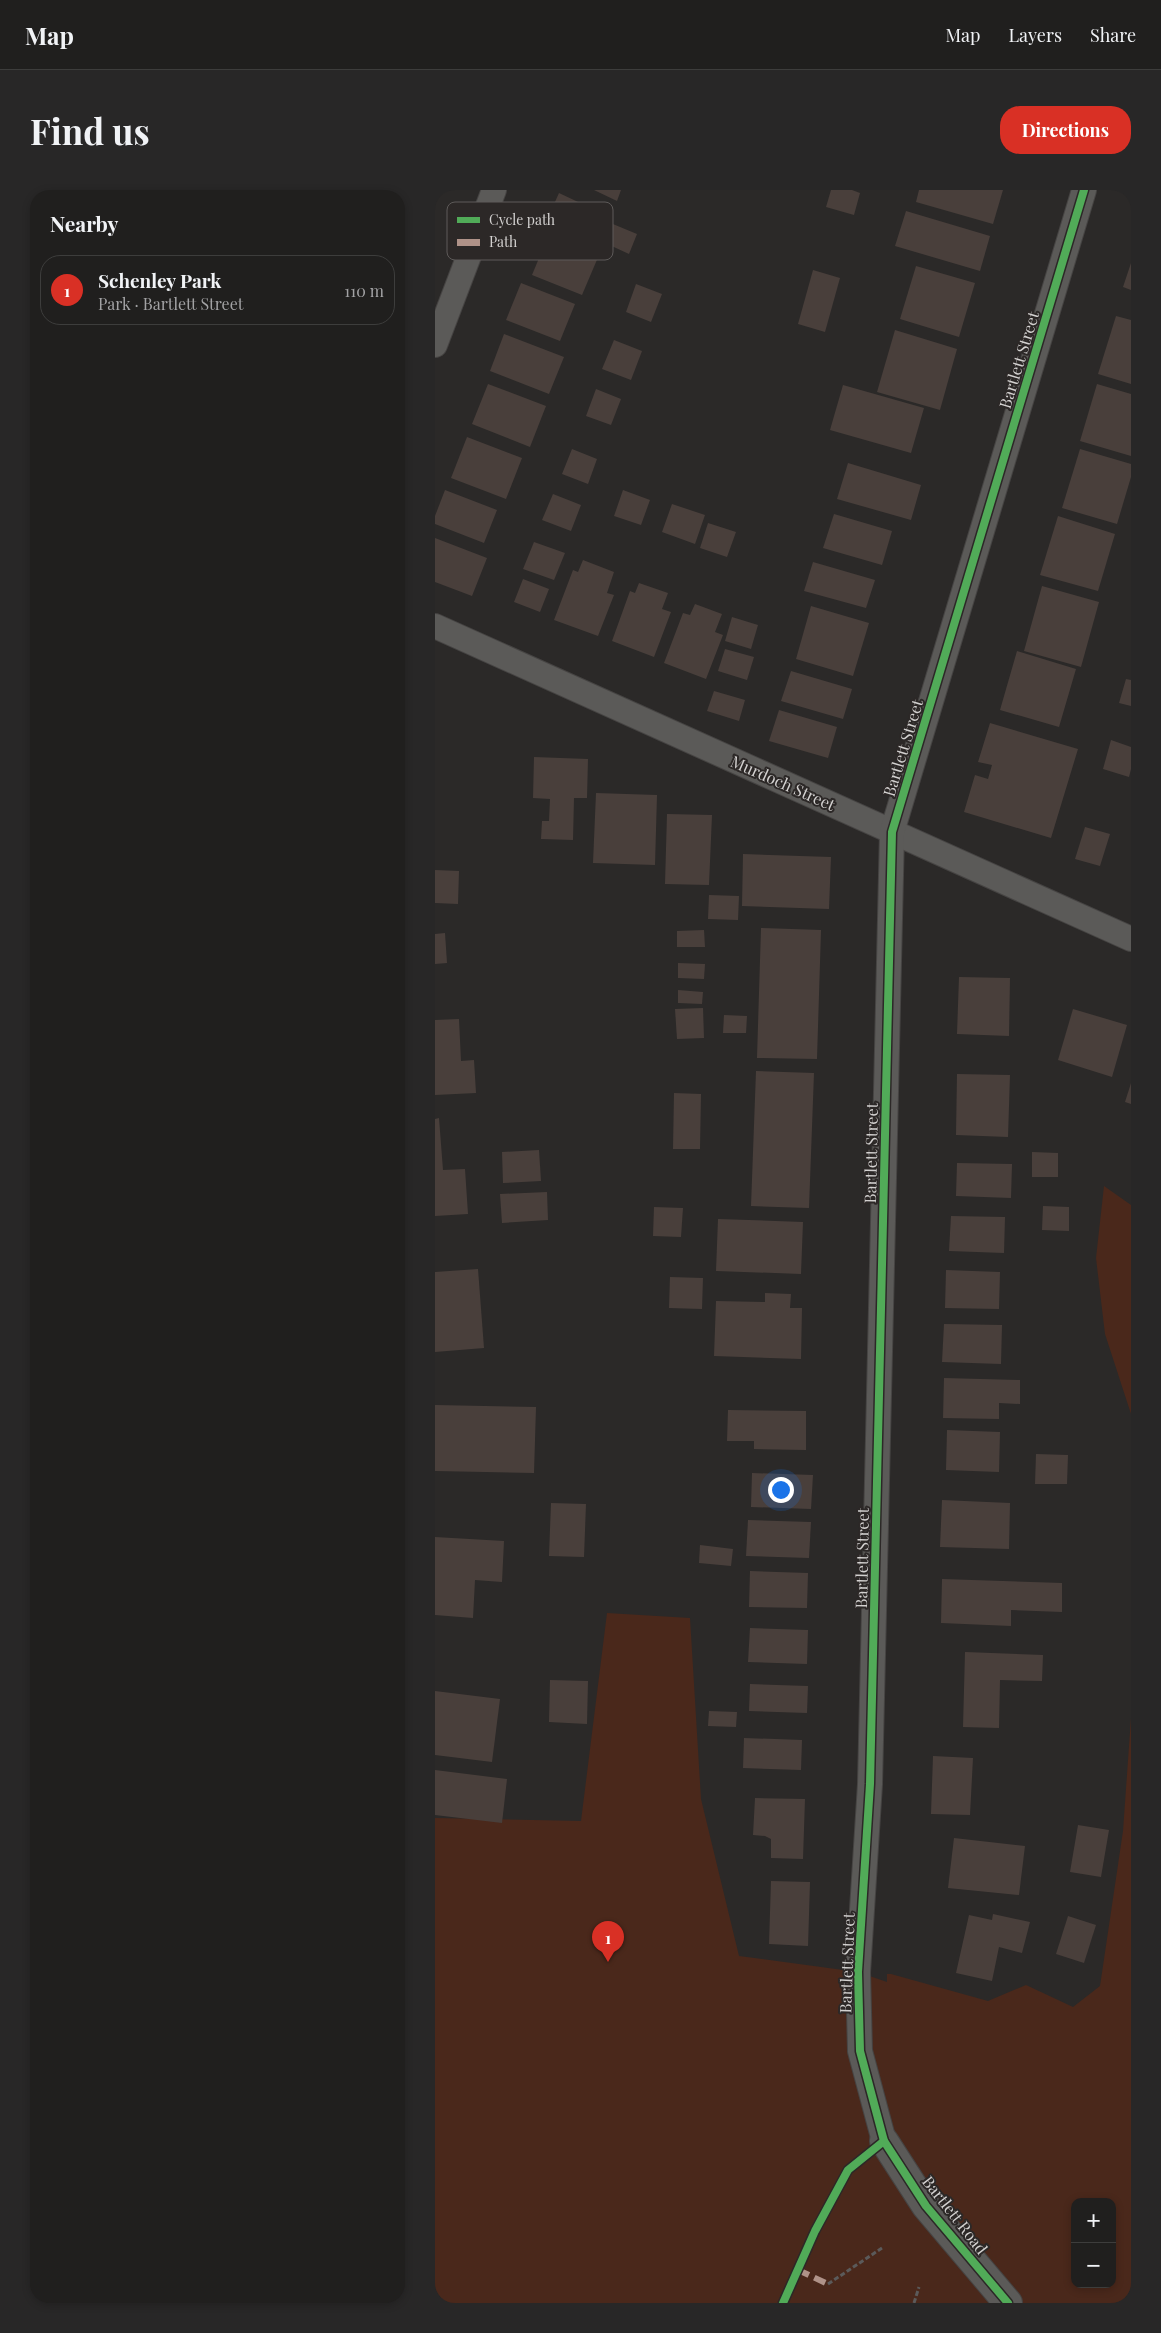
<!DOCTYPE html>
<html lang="en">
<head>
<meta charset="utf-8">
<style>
  body { margin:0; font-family:"Playfair Display",serif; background:#282727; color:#f1f3f6 }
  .controls { position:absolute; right:15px; bottom:15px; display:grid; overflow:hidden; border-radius:10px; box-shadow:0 2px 8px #0003 }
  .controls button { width:45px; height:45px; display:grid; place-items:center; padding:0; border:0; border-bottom:1px solid #3d3d3c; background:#201f1e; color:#f1f3f6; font:25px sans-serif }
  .you { position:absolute; left:345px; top:1299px; width:18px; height:18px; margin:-12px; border:4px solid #fff; border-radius:50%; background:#1a73e8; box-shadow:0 0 0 8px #1a73e833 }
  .badge { display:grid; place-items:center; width:32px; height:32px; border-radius:50%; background:#d93025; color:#fff; font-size:16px; font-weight:700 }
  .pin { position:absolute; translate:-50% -41px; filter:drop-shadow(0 1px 2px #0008) }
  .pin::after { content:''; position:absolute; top:26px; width:18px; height:15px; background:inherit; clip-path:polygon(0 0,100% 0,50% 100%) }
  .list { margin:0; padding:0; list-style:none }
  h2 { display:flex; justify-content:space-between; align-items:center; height:65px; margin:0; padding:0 20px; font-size:21px }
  h2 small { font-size:16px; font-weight:400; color:#a2a2a4 }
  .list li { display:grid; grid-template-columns:32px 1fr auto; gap:15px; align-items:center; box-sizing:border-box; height:70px; margin:0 10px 10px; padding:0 10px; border:1px solid #3d3d3c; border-radius:20px }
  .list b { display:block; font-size:19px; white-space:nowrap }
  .list p { margin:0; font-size:16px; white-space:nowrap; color:#a2a2a4 }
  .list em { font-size:16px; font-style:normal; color:#a2a2a4 }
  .map { position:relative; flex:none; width:696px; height:2113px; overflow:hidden; border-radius:20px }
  header { display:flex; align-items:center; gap:30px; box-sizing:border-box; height:70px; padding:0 25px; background:#201f1e; border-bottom:1px solid #3d3d3c }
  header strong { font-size:24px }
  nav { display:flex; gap:28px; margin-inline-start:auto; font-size:18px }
  .intro { display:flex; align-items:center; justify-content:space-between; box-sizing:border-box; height:120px; padding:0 30px }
  h1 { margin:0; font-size:35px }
  .button { padding:12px 22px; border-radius:20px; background:#d93025; color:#fff; font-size:18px; font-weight:700 }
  main { display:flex; gap:30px; padding:0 30px }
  aside { flex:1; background:#201f1e; border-radius:20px; box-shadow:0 2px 8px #0003 }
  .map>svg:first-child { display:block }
  .green { fill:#4a281b; fill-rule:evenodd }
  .building { fill:#493f3b }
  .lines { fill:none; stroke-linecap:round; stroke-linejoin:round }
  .minor-casing { stroke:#464443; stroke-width:26 }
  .tertiary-casing { stroke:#464443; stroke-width:30 }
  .path { stroke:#5b5a5a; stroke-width:3; stroke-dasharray:5 2.5; stroke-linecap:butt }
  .minor { stroke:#5b5a58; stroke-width:24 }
  .tertiary { stroke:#5b5a58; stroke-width:28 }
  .quiet { stroke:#af9288; stroke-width:6; stroke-dasharray:12 6; stroke-linecap:butt }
  .cycleway-casing { stroke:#2c2827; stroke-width:11 }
  .cycleway { stroke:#51ab58; stroke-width:8 }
  .labels { text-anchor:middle; stroke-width:4; stroke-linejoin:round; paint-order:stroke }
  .street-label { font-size:16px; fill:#d3d1d0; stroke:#2c2827 }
  .key { fill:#2c2827; stroke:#5e5b5a; stroke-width:1 }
  .key-label { font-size:14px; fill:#d3d1d0 }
</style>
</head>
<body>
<header>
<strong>Map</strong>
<nav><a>Map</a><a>Layers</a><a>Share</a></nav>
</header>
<div class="intro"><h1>Find us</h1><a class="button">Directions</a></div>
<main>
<aside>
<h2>Nearby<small></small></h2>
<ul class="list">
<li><span class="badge">1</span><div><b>Schenley Park</b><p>Park · Bartlett Street</p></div><em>110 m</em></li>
</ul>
</aside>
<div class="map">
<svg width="696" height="2113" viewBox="0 0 696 2113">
  <rect width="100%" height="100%" fill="#2b2928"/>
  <g class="green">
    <polygon points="669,996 696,1015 696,1224 670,1144 661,1068"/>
    <path d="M 172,1423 L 255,1428 L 266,1609 L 304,1766 L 423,1782 L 452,1792 L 452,1784 L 456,1784 L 553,1811 L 591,1795 L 638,1817 L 665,1796 L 688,1641 L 696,1528 L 696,2113 L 0,2113 L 0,1628 L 146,1631 ZM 640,2012 L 677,2012 L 677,2094 L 640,2094 Z"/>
  </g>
  <g class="building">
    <polygon points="159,0 186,0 182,11"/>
    <polygon points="396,0 417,0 425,3 419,25 391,17"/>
    <polygon points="484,0 568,0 558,34 481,12"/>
    <polygon points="124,3 175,27 173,32 202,44 194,64 168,52 165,59 110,34"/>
    <polygon points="471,21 555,46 545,81 460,56"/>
    <polygon points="114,44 164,65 147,105 97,85"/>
    <polygon points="696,73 696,100 688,97"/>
    <polygon points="481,76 540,93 524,147 465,129"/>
    <polygon points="378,80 405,88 390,142 363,134"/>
    <polygon points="86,93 140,114 125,151 71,130"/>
    <polygon points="201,94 227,104 216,132 191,122"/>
    <polygon points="681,126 696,130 696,194 663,184"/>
    <polygon points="460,140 522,159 505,220 442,202"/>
    <polygon points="69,144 129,167 114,204 55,181"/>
    <polygon points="179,150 207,161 196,190 167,179"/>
    <polygon points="53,194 111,216 95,257 37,234"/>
    <polygon points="662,194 696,204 696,266 645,251"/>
    <polygon points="408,195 489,218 476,263 395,240"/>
    <polygon points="161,199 186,209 176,235 151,226"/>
    <polygon points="32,247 87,268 71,309 16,288"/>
    <polygon points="137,259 162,269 153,294 127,284"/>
    <polygon points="645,259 696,274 696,287 682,334 627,318"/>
    <polygon points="413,273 486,295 476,330 402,309"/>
    <polygon points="10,300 62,320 49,353 0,334 0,326"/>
    <polygon points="188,300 215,310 206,335 179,326"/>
    <polygon points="118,304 146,315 136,341 107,330"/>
    <polygon points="237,314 270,325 260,354 227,342"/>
    <polygon points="399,324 457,341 447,375 388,358"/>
    <polygon points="623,326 680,344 663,401 605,385"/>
    <polygon points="273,333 301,342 292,367 265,358"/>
    <polygon points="0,348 52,368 37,406 0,392"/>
    <polygon points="99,352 130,363 119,390 88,379"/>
    <polygon points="148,370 179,382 172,403 179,405 163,446 119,430 138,380 143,382"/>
    <polygon points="378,372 440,390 431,418 369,401"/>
    <polygon points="88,389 114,399 105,422 79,412"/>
    <polygon points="204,393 233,403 227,419 236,422 219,467 177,451 195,401 200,403"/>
    <polygon points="607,396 664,412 646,477 589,461"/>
    <polygon points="260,414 287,424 280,442 288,445 271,489 229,473 248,423 255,425"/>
    <polygon points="376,416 434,433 418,486 361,469"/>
    <polygon points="297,427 323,435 316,459 290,451"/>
    <polygon points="290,459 319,467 312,490 283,481"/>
    <polygon points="582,461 641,479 624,537 565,520"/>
    <polygon points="356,481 417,499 408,529 346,511"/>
    <polygon points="691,489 696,490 696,516 684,513"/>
    <polygon points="279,501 310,510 304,531 272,521"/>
    <polygon points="344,520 402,537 393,568 334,551"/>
    <polygon points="555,533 643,559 616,648 529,622 540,585 553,589 557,575 543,572"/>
    <polygon points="676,550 696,557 696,579 694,587 668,579"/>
    <polygon points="99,567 153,569 152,608 139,608 138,650 106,649 107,631 114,631 115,609 98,608"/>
    <polygon points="161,603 222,605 220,675 158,673"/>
    <polygon points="232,624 277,625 274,695 230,694"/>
    <polygon points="650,637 675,644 665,676 640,669"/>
    <polygon points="308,664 396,667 394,719 307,716"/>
    <polygon points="0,680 24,681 23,714 0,713"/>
    <polygon points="274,705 304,706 303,730 273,729"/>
    <polygon points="326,738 386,740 382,869 322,868"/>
    <polygon points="269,740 270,757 242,757 242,741"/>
    <polygon points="10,743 12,773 0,774 0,744"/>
    <polygon points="243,773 270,774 269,789 243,788"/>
    <polygon points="524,787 575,788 574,846 522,844"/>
    <polygon points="243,800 268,802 267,814 243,813"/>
    <polygon points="268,818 269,848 242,849 240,819"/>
    <polygon points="638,819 692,835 677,887 623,870"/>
    <polygon points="289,825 312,826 311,843 288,843"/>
    <polygon points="24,829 26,871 39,870 41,903 0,905 0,830"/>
    <polygon points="321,881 379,883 374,1018 316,1016"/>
    <polygon points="522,884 575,885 573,947 521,945"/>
    <polygon points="696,893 696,914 690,912"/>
    <polygon points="239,903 266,904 265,959 238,959"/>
    <polygon points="4,928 8,980 30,979 33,1024 0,1026 0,929"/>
    <polygon points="104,960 106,991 68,993 67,962"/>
    <polygon points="597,962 623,963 623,987 597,987"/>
    <polygon points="522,973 577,974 576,1008 521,1006"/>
    <polygon points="112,1002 113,1030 67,1033 65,1004"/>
    <polygon points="608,1016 634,1017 634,1041 607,1040"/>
    <polygon points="219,1017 248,1018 246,1047 218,1046"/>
    <polygon points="516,1026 570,1027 569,1063 514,1061"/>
    <polygon points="283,1029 368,1032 366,1084 281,1081"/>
    <polygon points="43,1079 49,1158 0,1162 0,1082"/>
    <polygon points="511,1080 565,1082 564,1119 510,1118"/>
    <polygon points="235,1087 268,1088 267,1119 234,1118"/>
    <polygon points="330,1103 356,1104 355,1118 367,1118 366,1169 279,1166 281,1111 330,1112"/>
    <polygon points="509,1134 567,1135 566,1174 507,1172"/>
    <polygon points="509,1188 585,1190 585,1214 564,1213 564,1229 508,1228"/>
    <polygon points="0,1215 101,1217 99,1283 0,1281"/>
    <polygon points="293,1220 371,1221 371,1260 319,1259 319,1251 292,1251"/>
    <polygon points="512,1240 565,1242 564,1282 511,1280"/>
    <polygon points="601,1264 633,1265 632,1294 600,1294"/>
    <polygon points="317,1283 378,1285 376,1319 316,1317"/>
    <polygon points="507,1310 575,1313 574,1359 505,1357"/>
    <polygon points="116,1313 151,1314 149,1367 114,1366"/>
    <polygon points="313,1330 376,1332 374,1368 311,1366"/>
    <polygon points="0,1347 69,1351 67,1392 40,1390 38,1428 0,1425"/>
    <polygon points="265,1355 298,1359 296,1376 264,1373"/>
    <polygon points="315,1381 373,1383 372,1418 314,1417"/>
    <polygon points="507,1389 627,1393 627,1422 576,1420 576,1436 506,1433"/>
    <polygon points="315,1438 373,1440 372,1474 313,1472"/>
    <polygon points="530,1462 608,1465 607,1491 565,1490 564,1538 528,1537"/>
    <polygon points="115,1490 153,1491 152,1534 114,1532"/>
    <polygon points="315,1494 373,1496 372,1523 314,1521"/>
    <polygon points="0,1501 65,1509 57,1572 0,1565"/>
    <polygon points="274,1521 302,1522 301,1537 273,1536"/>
    <polygon points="309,1548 367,1550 366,1580 308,1578"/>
    <polygon points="498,1566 538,1568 535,1625 496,1624"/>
    <polygon points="0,1580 72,1589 67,1633 0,1625"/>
    <polygon points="320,1608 370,1609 368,1669 336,1668 336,1649 330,1646 318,1645"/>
    <polygon points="643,1635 674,1640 666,1687 635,1682"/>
    <polygon points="519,1648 590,1656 584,1705 513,1698"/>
    <polygon points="336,1691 375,1692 373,1756 334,1754"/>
    <polygon points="558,1724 595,1732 587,1763 564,1757 557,1791 521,1783 534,1725 557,1730"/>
    <polygon points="633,1726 661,1735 649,1773 621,1764"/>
  </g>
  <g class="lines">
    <g class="minor-casing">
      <g id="minor">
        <polyline points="0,155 59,0"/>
        <polyline points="0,436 696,749"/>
        <polyline points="449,1951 425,1861 423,1782 435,1594 457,642 649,0"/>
      </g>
    </g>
    <g class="tertiary-casing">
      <polyline id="tertiary" points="449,1951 491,2016 573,2113"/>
    </g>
    <g class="path">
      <polyline points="393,2094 447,2058"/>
      <polyline points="479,2113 484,2097"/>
    </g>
    <use href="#minor" class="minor"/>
    <use href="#tertiary" class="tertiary"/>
    <polyline class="quiet" points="363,2080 393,2094"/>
    <g class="cycleway-casing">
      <g id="cycleway">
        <polyline points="348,2113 380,2041 413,1980 449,1951"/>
        <polyline points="573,2113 491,2016 449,1951 425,1861 423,1782 435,1594 457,642 649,0"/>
      </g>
    </g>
    <use href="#cycleway" class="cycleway"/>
  </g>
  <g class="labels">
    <g class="street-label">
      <text transform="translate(584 170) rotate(-73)" y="6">Bartlett Street</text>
      <text transform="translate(468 558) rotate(-73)" y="6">Bartlett Street</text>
      <text transform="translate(348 593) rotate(24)" y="6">Murdoch Street</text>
      <text transform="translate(436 963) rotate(-89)" y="6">Bartlett Street</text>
      <text transform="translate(427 1368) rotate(-89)" y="6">Bartlett Street</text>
      <text transform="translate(412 1773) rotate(-88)" y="6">Bartlett Street</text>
      <text transform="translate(520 2025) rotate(52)" y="6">Bartlett Road</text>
    </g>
  </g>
  <rect x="12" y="12" width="166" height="58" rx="8" class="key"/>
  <rect x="22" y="27" width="23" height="6" fill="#51ab58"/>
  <rect x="22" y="49" width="23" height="7" fill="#af9288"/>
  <g class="key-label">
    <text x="54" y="35">Cycle path</text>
    <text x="54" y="57">Path</text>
  </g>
</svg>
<div class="controls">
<button>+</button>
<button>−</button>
</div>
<div class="you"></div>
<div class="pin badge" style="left:173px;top:1772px">1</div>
</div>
</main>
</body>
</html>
